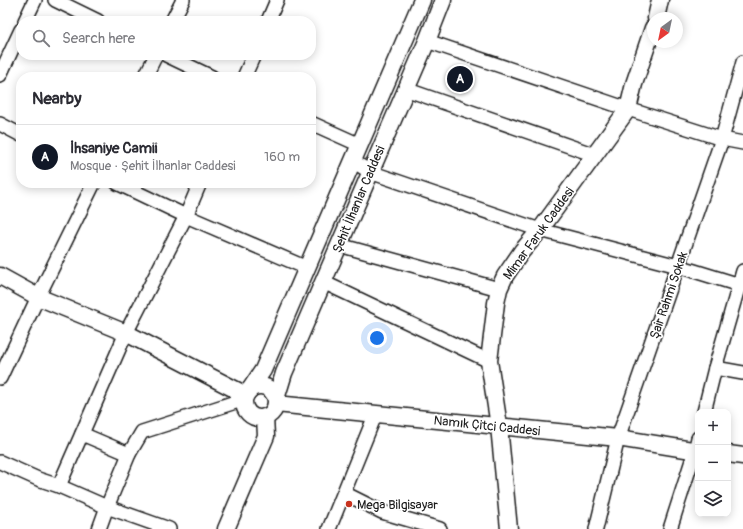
<!DOCTYPE html>
<html lang="en">
<head>
<meta charset="utf-8">
<style>
  body { margin:0; font-family:Pangolin,sans-serif; background:#f2f2f3; color:#2b2b33 }
  .controls { position:absolute; right:12px; bottom:12px; display:grid; overflow:hidden; border-radius:8px; box-shadow:0 2px 10px #0003 }
  .controls button { width:36px; height:36px; display:grid; place-items:center; padding:0; border:0; border-bottom:1px solid #e1e1e2; background:#fff; color:#2b2b33; font:20px sans-serif }
  .compass { position:absolute; left:647px; top:12px; width:36px; height:36px; border-radius:50%; background:#fff; box-shadow:0 2px 10px #0003; rotate:213deg }
  .you { position:absolute; left:377px; top:338px; width:14px; height:14px; margin:-10px; border:3px solid #fff; border-radius:50%; background:#1a73e8; box-shadow:0 0 0 6px #1a73e833 }
  .badge { display:grid; place-items:center; width:26px; height:26px; border-radius:50%; background:#111827; color:#fff; font-size:13px; font-weight:700 }
  .pin { position:absolute; translate:-50% -50%; border:2px solid #fff; box-shadow:0 1px 4px #0006 }
  .list { margin:0; padding:0; list-style:none }
  h2 { display:flex; justify-content:space-between; align-items:center; height:52px; margin:0; padding:0 16px; font-size:17px }
  h2 small { font-size:13px; font-weight:400; color:#7c7c81 }
  .list li { display:grid; grid-template-columns:26px 1fr auto; gap:12px; align-items:center; box-sizing:border-box; height:64px; padding:0 16px; border-top:1px solid #e1e1e2 }
  .list b { display:block; font-size:15px; white-space:nowrap }
  .list p { margin:0; font-size:13px; white-space:nowrap; color:#7c7c81 }
  .list em { font-size:13px; font-style:normal; color:#7c7c81 }
  .icon { flex:none; width:22px; height:22px; fill:none; stroke:currentColor; stroke-width:2; stroke-linecap:round; stroke-linejoin:round }
  .map { position:relative; flex:none; width:743px; height:529px; overflow:hidden }
  .search { position:absolute; background:#fff; box-shadow:0 2px 10px #0003; left:16px; top:16px; width:300px; height:44px; display:flex; align-items:center; gap:10px; box-sizing:border-box; padding:0 14px; border-radius:16px; color:#7c7c81; font-size:15px }
  .panel { position:absolute; background:#fff; box-shadow:0 2px 10px #0003; left:16px; top:72px; width:300px; height:116px; border-radius:16px }
  .map>svg:first-child { display:block }
  .lines { fill:none; stroke-linecap:round; stroke-linejoin:round }
  .minor-casing { stroke:#1c1c1c; stroke-width:16 }
  .tertiary-casing { stroke:#1c1c1c; stroke-width:19 }
  .minor { stroke:#fff; stroke-width:13 }
  .tertiary { stroke:#fff; stroke-width:16 }
  .poi-dot { fill:#c8321e; stroke:#fff; stroke-width:1.5 }
  .labels { text-anchor:middle; stroke-width:3.5; stroke-linejoin:round; paint-order:stroke }
  .street-label { font-size:13px; fill:#1c1c1c; stroke:#fff }
  .poi-label { font-size:13px; fill:#1c1c1c; stroke:#fff; text-anchor:start }
</style>
</head>
<body>
<div class="map">
<svg width="743" height="529" viewBox="0 0 743 529">
  <rect width="100%" height="100%" fill="#fff"/>
  <filter id="ink" filterUnits="userSpaceOnUse"><feTurbulence type="fractalNoise" baseFrequency=".025" numOctaves="2"/><feDisplacementMap in="SourceGraphic" scale="8" xChannelSelector="R" yChannelSelector="G"/><feConvolveMatrix kernelMatrix="1 2 1 2 8 2 1 2 1" color-interpolation-filters="sRGB"/></filter>
  <g filter="url(#ink)">
    <g class="lines">
      <g class="minor-casing">
        <g id="minor">
          <polyline points="55,0 98,21"/>
          <polyline points="25,21 35,0"/>
          <polyline points="172,21 183,0"/>
          <polyline points="268,21 277,0"/>
          <polyline points="427,41 628,109 722,139 743,143"/>
          <polyline points="166,55 212,77"/>
          <polyline points="0,75 21,30"/>
          <polyline points="145,77 156,55"/>
          <polyline points="244,77 254,55"/>
          <polyline points="405,89 595,155"/>
          <polyline points="311,123 360,145"/>
          <polyline points="0,124 21,135"/>
          <polyline points="353,161 370,172 540,230 678,266 743,286"/>
          <polyline points="117,183 186,216 307,268"/>
          <polyline points="339,245 499,289"/>
          <polyline points="323,282 489,361"/>
          <polyline points="715,368 743,373"/>
          <polyline points="0,378 38,297 94,183"/>
          <polyline points="704,412 715,368 743,271"/>
          <polyline points="82,434 129,454 142,432 245,399"/>
          <polyline points="0,462 38,479 59,486 107,507 169,529"/>
          <polyline points="59,486 126,333 186,216 200,183"/>
          <polyline points="344,493 382,512 440,529"/>
          <polyline points="99,529 107,507 129,454"/>
          <polyline points="329,529 376,413"/>
          <polyline points="596,529 618,438 722,139 743,62"/>
          <polyline points="670,529 695,451 698,438"/>
        </g>
      </g>
      <g class="tertiary-casing">
        <g id="tertiary">
          <polyline points="656,18 660,0"/>
          <polyline points="0,276 38,297 126,333 246,395"/>
          <circle cx="260" cy="402" r="16"/>
          <polyline points="249,391 263,370 422,0"/>
          <polyline points="276,399 284,373 427,41 443,0"/>
          <polyline points="276,404 618,438 698,451"/>
          <polyline points="728,454 743,456"/>
          <polyline points="226,529 266,436 265,417"/>
          <polyline points="509,529 499,426 489,361 496,303 499,289 505,276 522,251 540,230 628,109 634,84 653,28"/>
        </g>
      </g>
      <use href="#minor" class="minor"/>
      <use href="#tertiary" class="tertiary"/>
    </g>
  </g>
  <circle class="poi-dot" cx="349" cy="504" r="4"/>
  <g class="labels">
    <g class="street-label">
      <text transform="translate(358 199) rotate(-67)" y="5">Şehit İlhanlar Caddesi</text>
      <text transform="translate(538 233) rotate(-54)" y="5">Mimar Faruk Caddesi</text>
      <text transform="translate(668 295) rotate(-71)" y="5">Şair Rahmi Sokak</text>
      <text transform="translate(487 425) rotate(6)" y="5">Namık Çitci Caddesi</text>
    </g>
    <g class="poi-label">
      <text x="357" y="509">Mega Bilgisayar</text>
    </g>
  </g>
</svg>
<div class="controls">
<button>+</button>
<button>−</button>
<button><svg class="icon" aria-label="layers" viewBox="0 0 24 24"><path d="M12 4l9 5-9 5-9-5zM3 14l9 5 9-5"/></svg></button>
</div>
<svg class="compass" viewBox="-18 -18 36 36"><path d="M0-13l5 13h-10z" fill="#e53935"/><path d="M0 13l5-13h-10z" fill="#7c7c81"/></svg>
<div class="you"></div>
<div class="pin badge" style="left:460px;top:79px">A</div>
<div class="search"><svg class="icon" aria-label="search" viewBox="0 0 24 24"><circle cx="10" cy="10" r="6"/><path d="M15 15l6 6"/></svg>Search here</div>
<section class="panel">
<h2>Nearby<small></small></h2>
<ul class="list">
<li><span class="badge">A</span><div><b>İhsaniye Camii</b><p>Mosque · Şehit İlhanlar Caddesi</p></div><em>160 m</em></li>
</ul>
</section>
</div>
</body>
</html>
